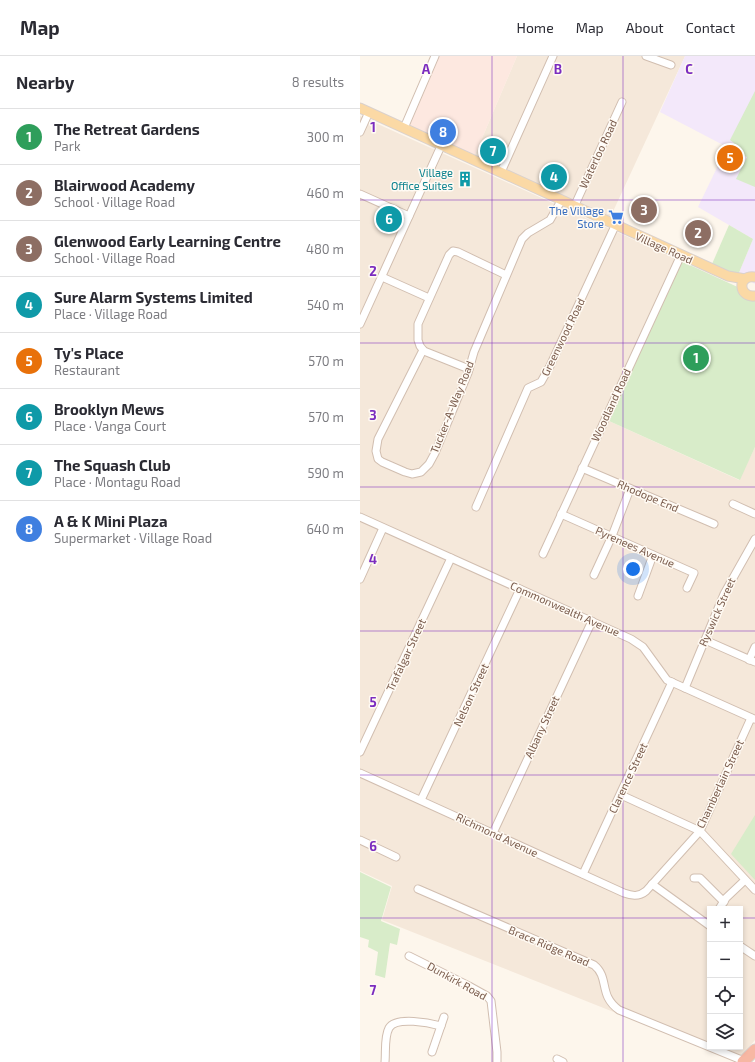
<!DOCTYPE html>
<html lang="en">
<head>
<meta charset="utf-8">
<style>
  body { margin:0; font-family:"Exo 2",sans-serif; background:#f7f7f7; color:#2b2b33 }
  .controls { position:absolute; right:12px; bottom:12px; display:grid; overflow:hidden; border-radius:0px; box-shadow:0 2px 6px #0003 }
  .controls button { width:36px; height:36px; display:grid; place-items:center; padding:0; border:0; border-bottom:1px solid #e1e1e2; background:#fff; color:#2b2b33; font:20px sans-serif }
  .you { position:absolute; left:273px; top:513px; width:14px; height:14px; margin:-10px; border:3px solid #fff; border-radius:50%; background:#1a73e8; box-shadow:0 0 0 6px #1a73e833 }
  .badge { display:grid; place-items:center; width:26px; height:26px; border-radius:50%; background:#e76f51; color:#fff; font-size:13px; font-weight:700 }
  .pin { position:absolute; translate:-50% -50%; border:2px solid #fff; box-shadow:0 1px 4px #0006 }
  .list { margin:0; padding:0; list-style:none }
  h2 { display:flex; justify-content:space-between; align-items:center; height:52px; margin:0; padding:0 16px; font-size:17px }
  h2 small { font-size:13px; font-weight:400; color:#7c7c81 }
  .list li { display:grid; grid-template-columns:26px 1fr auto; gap:12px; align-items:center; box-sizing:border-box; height:56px; padding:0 16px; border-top:1px solid #e1e1e2 }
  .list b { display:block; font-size:15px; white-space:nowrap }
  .list p { margin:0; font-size:13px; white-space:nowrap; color:#7c7c81 }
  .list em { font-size:13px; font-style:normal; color:#7c7c81 }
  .icon { flex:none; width:22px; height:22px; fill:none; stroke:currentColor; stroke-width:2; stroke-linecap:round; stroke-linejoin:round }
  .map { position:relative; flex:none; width:395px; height:1006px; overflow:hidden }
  header { display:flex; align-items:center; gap:24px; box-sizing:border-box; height:56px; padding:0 20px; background:#fff; border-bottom:1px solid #e1e1e2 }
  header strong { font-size:19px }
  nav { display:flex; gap:22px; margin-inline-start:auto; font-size:14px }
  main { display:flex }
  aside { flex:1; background:#fff }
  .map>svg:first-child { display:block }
  .residential { fill:#f5e8da; fill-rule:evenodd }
  .commercial { fill:#fde8e0 }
  .education { fill:#f3e8fa }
  .green { fill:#d8ecc9 }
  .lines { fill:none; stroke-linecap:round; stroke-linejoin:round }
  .minor-casing { stroke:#d1beb0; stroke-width:9 }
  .major-casing { stroke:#dad1cd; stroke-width:11 }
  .highway-casing { stroke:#dad1cd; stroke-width:13 }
  .minor { stroke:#fff; stroke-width:7 }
  .major { stroke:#fbd9a5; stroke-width:9 }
  .highway { stroke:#f7b7a3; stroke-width:11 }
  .grid { fill:none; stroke:#7b2cbf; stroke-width:1; stroke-opacity:0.55 }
  .labels { text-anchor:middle; stroke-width:3; stroke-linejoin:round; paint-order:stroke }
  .street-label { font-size:11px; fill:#7a5c4d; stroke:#fffaf3 }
  .culture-label { font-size:11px; fill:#0d838f; stroke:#fffaf3; text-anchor:end }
  .shop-label { font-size:11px; fill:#366cbe; stroke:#fffaf3; text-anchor:end }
  .grid-label { font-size:13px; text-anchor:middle; font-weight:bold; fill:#7b2cbf; stroke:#fffaf3; stroke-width:3; stroke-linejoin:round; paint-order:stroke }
</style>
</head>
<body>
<header>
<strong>Map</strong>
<nav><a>Home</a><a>Map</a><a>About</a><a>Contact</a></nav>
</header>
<main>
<aside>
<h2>Nearby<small>8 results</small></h2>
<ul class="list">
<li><span class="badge" style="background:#2e9e5b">1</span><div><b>The Retreat Gardens</b><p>Park</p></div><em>300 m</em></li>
<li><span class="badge" style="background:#8d6e63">2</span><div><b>Blairwood Academy</b><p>School · Village Road</p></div><em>460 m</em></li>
<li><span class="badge" style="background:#8d6e63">3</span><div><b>Glenwood Early Learning Centre</b><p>School · Village Road</p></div><em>480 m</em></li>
<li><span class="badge" style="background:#0f9aa8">4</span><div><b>Sure Alarm Systems Limited</b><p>Place · Village Road</p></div><em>540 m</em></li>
<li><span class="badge" style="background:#e8710a">5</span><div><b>Ty's Place</b><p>Restaurant</p></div><em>570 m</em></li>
<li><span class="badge" style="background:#0f9aa8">6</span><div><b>Brooklyn Mews</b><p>Place · Vanga Court</p></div><em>570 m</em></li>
<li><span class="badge" style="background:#0f9aa8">7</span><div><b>The Squash Club</b><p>Place · Montagu Road</p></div><em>590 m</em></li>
<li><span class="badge" style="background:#3f7fe0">8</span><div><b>A &amp; K Mini Plaza</b><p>Supermarket · Village Road</p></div><em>640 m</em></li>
</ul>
</aside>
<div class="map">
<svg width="395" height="1006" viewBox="0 0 395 1006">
  <rect width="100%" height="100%" fill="#fdf6ec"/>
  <g class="residential">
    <polygon points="157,0 325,0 250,162 114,101"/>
    <path d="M 0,60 L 321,205 L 249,365 L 379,424 L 395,391 L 395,984 L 377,1005 L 22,864 L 32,830 L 0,815 ZM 350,853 L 380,853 L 380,991 L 350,991 Z"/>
  </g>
  <polygon class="commercial" points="71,0 157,0 114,101 42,67"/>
  <polygon class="education" points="325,0 395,0 395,228 378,219 393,183 338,151 367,91 300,56"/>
  <g class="green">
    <polygon points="395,35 395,131 376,123 387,101 373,95 374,87 370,84"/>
    <polygon points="369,169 393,183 378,219 352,208"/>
    <polygon points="321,205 395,239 395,391 380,424 249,365"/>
    <polygon points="395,759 395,824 371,798"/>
    <polygon points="0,816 31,831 21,865 40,873 37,889 30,887 25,922 15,919 18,896 8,891 9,884 0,881"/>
  </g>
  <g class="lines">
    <g class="minor-casing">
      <g id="minor">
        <polyline points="286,0 311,9"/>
        <polyline points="44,72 75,0"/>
        <polyline points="0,76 9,56"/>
        <polyline points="141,116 193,0"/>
        <polyline points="0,138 49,160"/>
        <polyline points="214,151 262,46"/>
        <polyline points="22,221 69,242"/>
        <polyline points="0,268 81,90"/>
        <polyline points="63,294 18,383 16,395 18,403 22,406 45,416 52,418 61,416 69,408 75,397 108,317 114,296 162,183 168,177 190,164 201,145"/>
        <polyline points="109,313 64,295 60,290 58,284 58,268 89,199 93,195 98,196 146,219"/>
        <polyline points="222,412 354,468"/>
        <polyline points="373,448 395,458"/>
        <polyline points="116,451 168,332 181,326 190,310 255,170"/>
        <polyline points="201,458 334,517 327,532"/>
        <polyline points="0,461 271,583 283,591 307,624 394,663"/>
        <polyline points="183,498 321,199"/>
        <polyline points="234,519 252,480 270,433"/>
        <polyline points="0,523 23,472"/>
        <polyline points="278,540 293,499"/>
        <polyline points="345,584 395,606"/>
        <polyline points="389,604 395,591"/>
        <polyline points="325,632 364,538 395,483"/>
        <polyline points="0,696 91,502"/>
        <path d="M 0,717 L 264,837 C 272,840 279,841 286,835 L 340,775 L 391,662"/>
        <polyline points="261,739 340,775 395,834"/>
        <polyline points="61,744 160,533"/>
        <polyline points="133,777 232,565"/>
        <polyline points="0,784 36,801"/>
        <polyline points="223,818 312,626"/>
        <polyline points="334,822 340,822 364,846"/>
        <polyline points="292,828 350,870"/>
        <path d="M 58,833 L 234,909 C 250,922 238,939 259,954 L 384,1005"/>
        <polyline points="359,853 366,842 385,824"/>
        <polyline points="380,890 395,900"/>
        <polyline points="49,900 109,930 127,940 131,945 137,996 137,1006"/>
        <polyline points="72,996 84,961"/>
        <polyline points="197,1003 203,1006"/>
        <path d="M 25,1006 C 26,996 24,981 29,972 C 36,960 70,967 81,970"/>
      </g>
    </g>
    <g class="major-casing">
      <g id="major">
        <polyline points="0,52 368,220 385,223"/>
        <path d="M 395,221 C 377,218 378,242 395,240"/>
      </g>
    </g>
    <g class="highway-casing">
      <polyline id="highway" points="383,1006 395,994"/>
    </g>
    <use href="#minor" class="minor"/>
    <use href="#major" class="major"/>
    <use href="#highway" class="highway"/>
  </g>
  <path class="grid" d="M 132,0 L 132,1006M 263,0 L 263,1006M 0,144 L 395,144M 0,287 L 395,287M 0,431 L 395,431M 0,575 L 395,575M 0,719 L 395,719M 0,862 L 350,862M 380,862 L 395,862"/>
  <defs>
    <g id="building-bare" transform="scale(1.2)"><path d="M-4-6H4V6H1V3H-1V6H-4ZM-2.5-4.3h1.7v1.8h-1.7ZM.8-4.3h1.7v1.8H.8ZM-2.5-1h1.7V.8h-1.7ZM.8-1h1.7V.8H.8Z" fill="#0f9aa8" stroke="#fffaf3" stroke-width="2.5" paint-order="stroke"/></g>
    <g id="supermarket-bare" transform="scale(1.2)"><path d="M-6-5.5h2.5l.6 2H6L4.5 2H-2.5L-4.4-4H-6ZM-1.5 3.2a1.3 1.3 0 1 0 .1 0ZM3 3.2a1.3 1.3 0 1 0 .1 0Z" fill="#3f7fe0" stroke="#fffaf3" stroke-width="2.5" paint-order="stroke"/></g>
  </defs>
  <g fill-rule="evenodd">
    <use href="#building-bare" x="105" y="123"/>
    <use href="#supermarket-bare" x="256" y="161"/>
  </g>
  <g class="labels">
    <g class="street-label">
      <text transform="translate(238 98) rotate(-65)" y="4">Waterloo Road</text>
      <text transform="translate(304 192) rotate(24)" y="4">Village Road</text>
      <text transform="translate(203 281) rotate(-64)" y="4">Greenwood Road</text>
      <text transform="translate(251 349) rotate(-65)" y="4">Woodland Road</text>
      <text transform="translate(92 351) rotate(-68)" y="4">Tucker-A-Way Road</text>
      <text transform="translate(288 440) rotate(23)" y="4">Rhodope End</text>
      <text transform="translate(275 491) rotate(24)" y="4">Pyrenees Avenue</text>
      <text transform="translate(205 553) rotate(24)" y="4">Commonwealth Avenue</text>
      <text transform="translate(357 556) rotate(-66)" y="4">Ryswick Street</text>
      <text transform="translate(46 599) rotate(-65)" y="4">Trafalgar Street</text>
      <text transform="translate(111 639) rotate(-65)" y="4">Nelson Street</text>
      <text transform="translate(182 671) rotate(-65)" y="4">Albany Street</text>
      <text transform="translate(268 722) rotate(-65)" y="4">Clarence Street</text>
      <text transform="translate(360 728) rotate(-65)" y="4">Chamberlain Street</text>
      <text transform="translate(137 779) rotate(25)" y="4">Richmond Avenue</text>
      <text transform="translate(189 890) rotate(23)" y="4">Brace Ridge Road</text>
      <text transform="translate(97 925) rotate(29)" y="4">Dunkirk Road</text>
    </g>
    <g class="culture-label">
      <text x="93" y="121">Village<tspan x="93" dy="13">Office Suites</tspan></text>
    </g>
    <g class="shop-label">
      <text x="244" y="159">The Village<tspan x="244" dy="13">Store</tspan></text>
    </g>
  </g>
  <g class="grid-label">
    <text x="66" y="18">A</text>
    <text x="198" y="18">B</text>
    <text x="329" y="18">C</text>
    <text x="13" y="76">1</text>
    <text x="13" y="220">2</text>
    <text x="13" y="364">3</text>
    <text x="13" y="508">4</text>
    <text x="13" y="651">5</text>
    <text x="13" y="795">6</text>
    <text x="13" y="939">7</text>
  </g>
</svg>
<div class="controls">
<button>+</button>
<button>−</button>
<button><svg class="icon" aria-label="locate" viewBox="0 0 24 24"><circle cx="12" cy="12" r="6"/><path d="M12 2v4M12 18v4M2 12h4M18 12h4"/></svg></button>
<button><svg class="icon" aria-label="layers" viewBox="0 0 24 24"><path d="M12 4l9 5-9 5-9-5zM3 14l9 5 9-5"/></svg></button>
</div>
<div class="you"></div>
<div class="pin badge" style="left:336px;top:302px;background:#2e9e5b">1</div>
<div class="pin badge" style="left:338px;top:177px;background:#8d6e63">2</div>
<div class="pin badge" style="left:284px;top:154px;background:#8d6e63">3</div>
<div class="pin badge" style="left:194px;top:121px;background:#0f9aa8">4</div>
<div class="pin badge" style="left:370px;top:102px;background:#e8710a">5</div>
<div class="pin badge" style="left:29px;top:163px;background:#0f9aa8">6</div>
<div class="pin badge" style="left:133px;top:95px;background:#0f9aa8">7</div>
<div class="pin badge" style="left:83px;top:76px;background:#3f7fe0">8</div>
</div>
</main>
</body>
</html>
